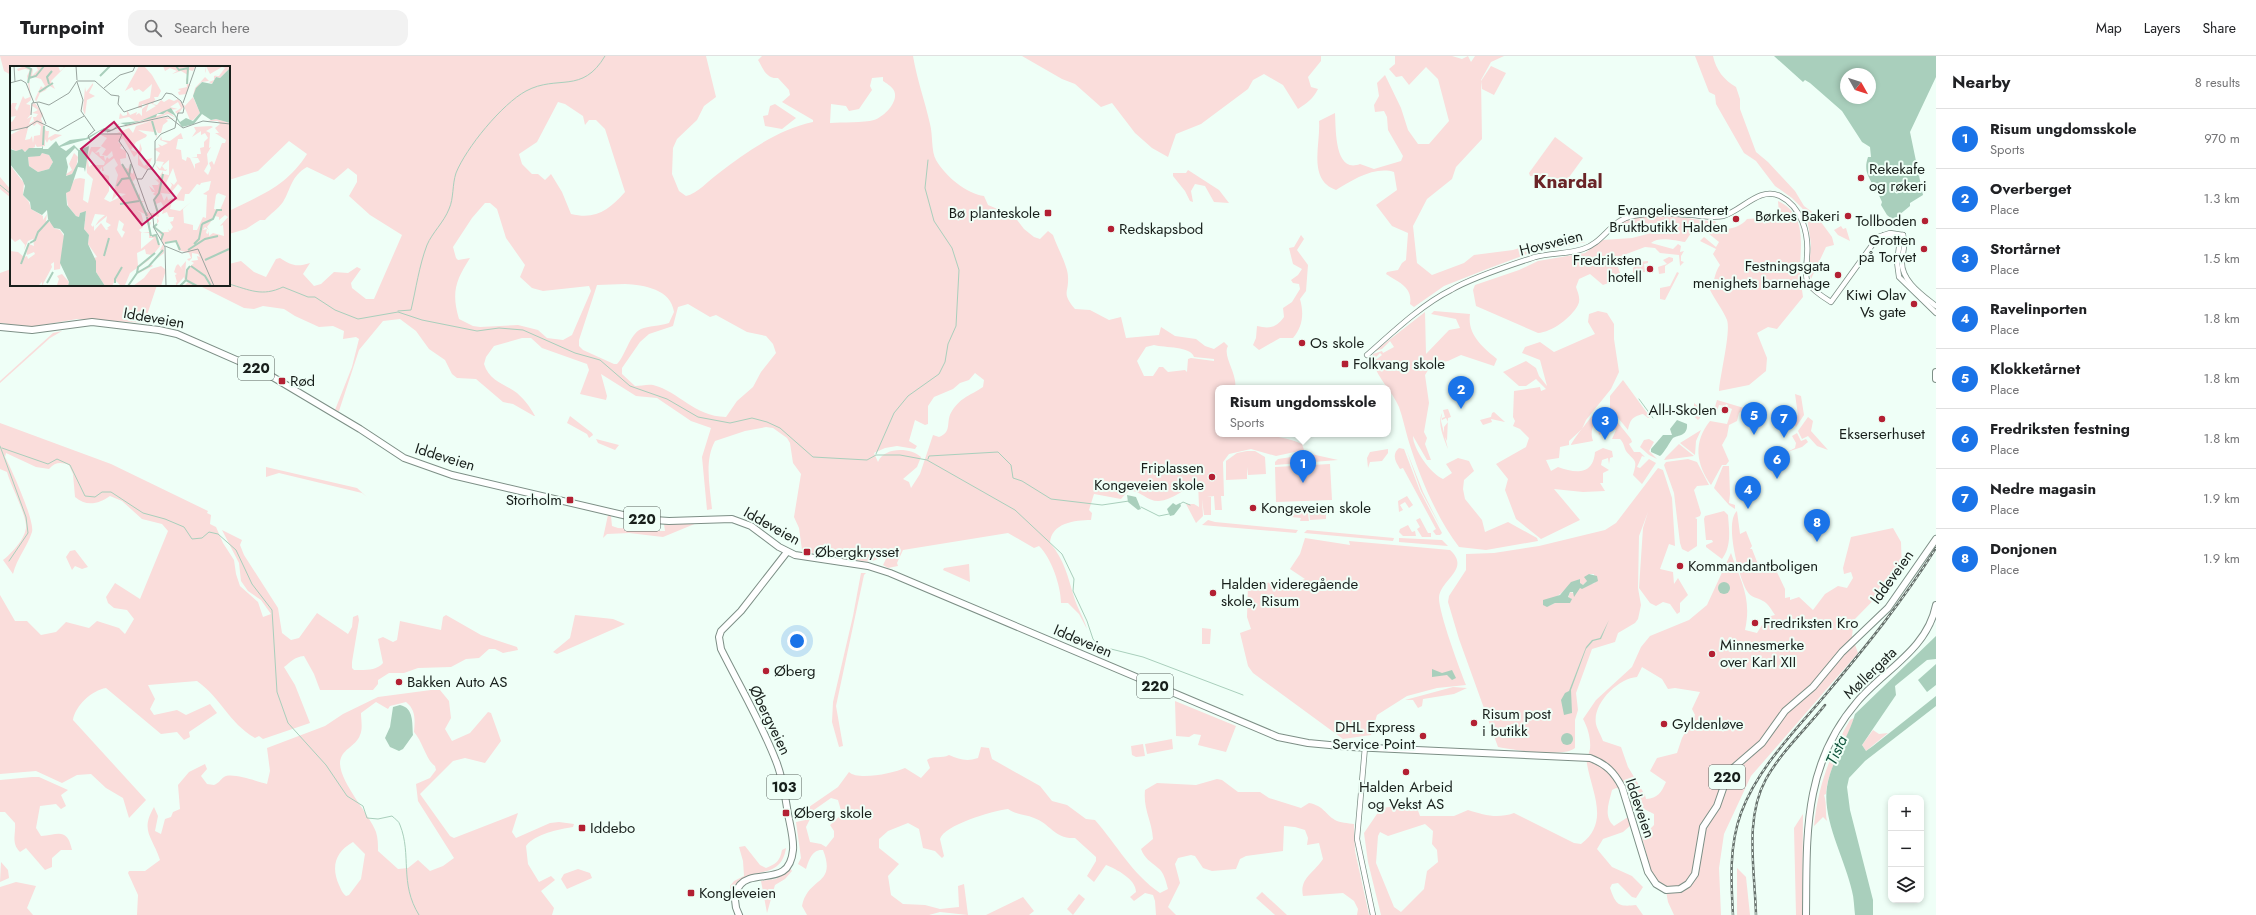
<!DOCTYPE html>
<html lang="en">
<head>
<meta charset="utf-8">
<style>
  body { margin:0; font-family:Jost,sans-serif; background:#f2f2f2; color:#202124 }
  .controls { position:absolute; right:12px; bottom:12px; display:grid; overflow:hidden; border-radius:8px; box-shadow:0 2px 6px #0003 }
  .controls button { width:36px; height:36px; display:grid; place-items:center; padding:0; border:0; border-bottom:1px solid #e0e0e0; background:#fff; color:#202124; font:20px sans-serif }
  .compass { position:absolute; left:1840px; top:12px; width:36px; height:36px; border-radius:50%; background:#fff; box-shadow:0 2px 6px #0003; rotate:129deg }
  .you { position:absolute; left:797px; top:585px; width:14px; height:14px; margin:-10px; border:3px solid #fff; border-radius:50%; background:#1a73e8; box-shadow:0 0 0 6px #1a73e833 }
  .badge { display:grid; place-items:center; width:26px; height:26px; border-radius:50%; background:#1a73e8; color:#fff; font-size:13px; font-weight:700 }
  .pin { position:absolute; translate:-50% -33px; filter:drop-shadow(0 1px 2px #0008) }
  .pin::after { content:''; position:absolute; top:21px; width:14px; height:12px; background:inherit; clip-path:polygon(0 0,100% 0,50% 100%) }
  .popup { position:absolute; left:1215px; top:329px; width:176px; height:52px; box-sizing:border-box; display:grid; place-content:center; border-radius:8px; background:#fff; filter:drop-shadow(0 1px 3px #0005); font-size:13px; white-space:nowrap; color:#757577 }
  .popup b { font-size:15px; color:#202124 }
  .popup::after { content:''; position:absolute; left:50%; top:100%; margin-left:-8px; border:8px solid transparent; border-top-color:#fff }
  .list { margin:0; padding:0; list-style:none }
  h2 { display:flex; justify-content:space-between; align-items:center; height:52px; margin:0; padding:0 16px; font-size:17px }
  h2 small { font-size:13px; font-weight:400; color:#757577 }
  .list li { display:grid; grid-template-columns:26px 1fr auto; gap:12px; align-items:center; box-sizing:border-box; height:60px; padding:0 16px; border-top:1px solid #e0e0e0 }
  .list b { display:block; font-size:15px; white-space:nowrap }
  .list p { margin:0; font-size:13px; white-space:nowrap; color:#757577 }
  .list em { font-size:13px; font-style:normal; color:#757577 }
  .icon { flex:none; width:22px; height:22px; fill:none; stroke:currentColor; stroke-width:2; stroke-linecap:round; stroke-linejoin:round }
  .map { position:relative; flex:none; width:1936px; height:859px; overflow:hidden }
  header { display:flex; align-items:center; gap:24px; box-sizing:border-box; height:56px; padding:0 20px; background:#fff; border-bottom:1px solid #e0e0e0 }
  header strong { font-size:19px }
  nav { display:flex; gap:22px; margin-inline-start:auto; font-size:14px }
  .search { width:280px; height:36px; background:#f2f2f2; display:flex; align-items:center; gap:10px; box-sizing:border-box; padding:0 14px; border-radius:12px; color:#757577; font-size:15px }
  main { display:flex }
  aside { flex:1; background:#fff }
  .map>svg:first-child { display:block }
  .green { fill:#fadddb; fill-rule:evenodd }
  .water { fill:#a9cfbc; fill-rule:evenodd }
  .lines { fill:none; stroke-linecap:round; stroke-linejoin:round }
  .stream { stroke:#a9cfbc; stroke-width:1 }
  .tertiary-casing { stroke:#7d8f86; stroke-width:6 }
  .primary-casing { stroke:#7d8f86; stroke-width:8 }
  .tertiary { stroke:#fff; stroke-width:4.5 }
  .primary { stroke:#fff; stroke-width:6 }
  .rail-casing { stroke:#67716c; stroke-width:2.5 }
  .rail { stroke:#effff7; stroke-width:1; stroke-dasharray:3; stroke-linecap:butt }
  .poi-dot { fill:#b32033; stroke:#effff7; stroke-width:1.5 }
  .labels { text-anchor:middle; stroke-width:4; stroke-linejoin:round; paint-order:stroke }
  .shield { fill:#effff7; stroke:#58625d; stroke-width:1 }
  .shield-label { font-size:14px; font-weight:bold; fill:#181f1b }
  .poi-label { font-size:15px; fill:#181f1b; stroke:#effff7; text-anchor:start }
  .street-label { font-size:15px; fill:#181f1b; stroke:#effff7 }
  .water-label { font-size:16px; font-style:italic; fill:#0f533b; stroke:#effff7 }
  .district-label { font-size:19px; font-weight:bold; fill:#6a2427; stroke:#effff7 }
  .inset-river { fill:none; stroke:#a9cfbc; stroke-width:2 }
  .inset-road { fill:none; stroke:#99a59f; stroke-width:1 }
  .view { fill:#c2185b; fill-opacity:0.15; stroke:#c2185b; stroke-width:2 }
  .inset-edge { fill:none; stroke:#181f1b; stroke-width:2 }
</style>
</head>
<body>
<header>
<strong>Turnpoint</strong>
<div class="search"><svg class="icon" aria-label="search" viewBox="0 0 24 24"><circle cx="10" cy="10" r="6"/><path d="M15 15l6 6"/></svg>Search here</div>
<nav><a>Map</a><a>Layers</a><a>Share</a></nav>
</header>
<main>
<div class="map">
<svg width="1936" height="859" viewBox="0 0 1936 859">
  <rect width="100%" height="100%" fill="#effff7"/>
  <g class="green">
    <path d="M 0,0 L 706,0 L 716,41 L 704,50 L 697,64 L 677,83 L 673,92 L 672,118 L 679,135 L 686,140 C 697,138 709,124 719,117 C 746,96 779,73 813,66 L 813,64 L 782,46 L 790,39 L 789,34 L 778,22 C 766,23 763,12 758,4 L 762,0 L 913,0 C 917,24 925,45 930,68 C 933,79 931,95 936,104 C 945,120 967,138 984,140 L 988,149 L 1014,160 L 1024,173 L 1034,181 L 1040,183 L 1048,175 L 1053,179 C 1057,191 1068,210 1068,221 C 1069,238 1061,236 1075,253 L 1090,254 L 1109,264 L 1121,261 L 1126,282 L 1159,279 L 1161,271 L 1175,280 L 1196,283 L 1205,290 L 1214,293 L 1224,286 L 1228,290 C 1222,300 1238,318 1235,332 L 1218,332 L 1218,378 C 1245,378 1278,377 1302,388 L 1304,394 L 1276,400 L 1251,393 L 1229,398 L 1223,406 L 1224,440 L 1221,440 L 1222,454 L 1215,454 L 1214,440 L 1207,441 L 1211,441 L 1211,459 L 1204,459 L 1202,443 L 1203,460 L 1196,467 L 1186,448 L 1194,448 L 1199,451 L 1198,426 C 1186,432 1172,444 1159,445 C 1147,446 1137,431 1128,436 C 1125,438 1123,441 1121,443 L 1094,438 L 1089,454 L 1092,457 L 1091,464 C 1075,464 1051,467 1050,487 C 1064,503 1068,521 1074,541 C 1077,552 1084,562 1087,573 L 1079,558 L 1068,547 L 1061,547 C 1061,530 1051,501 1039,490 L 1034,492 L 1008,477 L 903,494 L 897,507 L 898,510 L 888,512 L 883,509 L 888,499 L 870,506 L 824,500 L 802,494 L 799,472 L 794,461 L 801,418 L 793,407 L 790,387 L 787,382 L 773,372 L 766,371 L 745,375 L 715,385 C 704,405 710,431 712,453 L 707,454 L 702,401 L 711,372 L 691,365 L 657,342 L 636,340 L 601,318 L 607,340 L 606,344 L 580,338 L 589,314 L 587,308 L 542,292 L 531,282 L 522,282 L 494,290 L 486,301 L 484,308 C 489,325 505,328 517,337 C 524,343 531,352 535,360 L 534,360 L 513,348 L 503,346 L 476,323 L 457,322 L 452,318 L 445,304 L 429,293 L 416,275 L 400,263 L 383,265 L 359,294 L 339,355 L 335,354 L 352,311 L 359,283 L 356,281 L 343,283 L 344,275 L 333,270 L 319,271 L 295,260 L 284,253 L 263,250 L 254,253 L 244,252 L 198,229 L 229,229 L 229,208 L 241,205 L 254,216 L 266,221 L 276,203 L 280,202 C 292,210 297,211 310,207 L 303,218 L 314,230 L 321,228 L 334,216 L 348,217 L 357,211 L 361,213 L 351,227 L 352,232 L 366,243 L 374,243 L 402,179 L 370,159 L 349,140 L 357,126 L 357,119 L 348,112 L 334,124 L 307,111 C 291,120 291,133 283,146 C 278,153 270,158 265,164 L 260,164 L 246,173 L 229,178 L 229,155 C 261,139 287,130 307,98 L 289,85 L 258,115 L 229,124 L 229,11 L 11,11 L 11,19 L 4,15 ZM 883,21 L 883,25 C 886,27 891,30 893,33 C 901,44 884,61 874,64 C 864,67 842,66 830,67 L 831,48 L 846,50 L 849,55 L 859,53 L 872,34 L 870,30 L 872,22 ZM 558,46 L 565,48 L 583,60 L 585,69 L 589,64 L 596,64 L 605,73 L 625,136 C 609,154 596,164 571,158 L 562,136 L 551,118 L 545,124 L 538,118 L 532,118 L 522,108 L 519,98 L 537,86 ZM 485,147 L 490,147 L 497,153 L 506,182 L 525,209 L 520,221 L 532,232 L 543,235 L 589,230 L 591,235 L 572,279 L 563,284 L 547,282 L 538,274 L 518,269 L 480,271 L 473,270 L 459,263 C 451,236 456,224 470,202 L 458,204 L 456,202 L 453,191 L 472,162 ZM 625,228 C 644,229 671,233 674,256 L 669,267 C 660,270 648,270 641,273 C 629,279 626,299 617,308 L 614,308 L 583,294 L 579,290 L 579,284 L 597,229 ZM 688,248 L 710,261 L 716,259 L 747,276 L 766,280 L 773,288 L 776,297 L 761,316 L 753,331 L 737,345 L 726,361 C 693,360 680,336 653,329 C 647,328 641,330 635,330 L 622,318 L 622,312 L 640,286 L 649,278 L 673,270 L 678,251 ZM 1154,289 C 1165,292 1191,290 1194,301 L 1214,303 L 1214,305 L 1191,302 L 1188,303 L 1187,316 L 1185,314 L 1168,316 L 1163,311 L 1159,311 L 1153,320 L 1144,320 L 1137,305 L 1146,291 ZM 975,317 L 984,324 L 983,331 C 970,340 962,340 952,355 C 945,365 953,376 939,381 L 933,379 L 920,418 L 911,432 L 909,426 L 903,423 L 917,411 L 921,401 C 910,391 884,391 878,406 L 874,397 L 885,392 L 897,390 L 915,393 L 917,390 L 909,385 L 915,364 L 925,369 L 928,368 L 928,350 L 934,341 L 953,333 L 960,327 L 969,324 Z"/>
    <path d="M 1022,0 L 1321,0 L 1321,5 L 1308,21 L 1311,31 L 1318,33 C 1313,43 1307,47 1298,53 L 1283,29 L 1264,18 L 1253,24 L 1248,33 L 1201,68 L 1176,78 L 1168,101 L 1152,92 L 1135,77 L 1112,47 L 1101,51 L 1075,28 L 1062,23 Z"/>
    <path d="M 1395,0 L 1452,0 L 1462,3 L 1468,0 L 1471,6 L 1475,0 L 1504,0 L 1491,6 L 1481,24 L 1482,83 L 1456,111 L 1452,123 L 1427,143 L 1413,170 L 1417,207 L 1432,219 L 1464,207 L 1474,199 L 1513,194 L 1532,188 L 1556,185 L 1586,186 L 1527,198 L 1487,213 L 1444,230 L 1414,251 L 1410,248 C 1413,231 1398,226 1386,218 L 1387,216 L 1398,214 L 1402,207 L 1406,204 L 1408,177 L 1392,170 L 1376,149 L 1397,134 L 1394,116 C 1375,110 1352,124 1336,134 C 1307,124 1321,87 1319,65 L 1335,57 C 1336,72 1334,118 1360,108 L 1374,113 L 1401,105 L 1403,100 L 1388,74 L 1387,61 L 1384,55 L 1375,56 L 1374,49 L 1379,40 L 1377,27 L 1385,19 L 1401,52 L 1408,74 L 1418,88 L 1429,88 L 1449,65 L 1438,23 L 1426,11 L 1409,29 L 1402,20 L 1396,21 L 1389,13 L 1395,8 Z"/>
    <path d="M 1695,0 L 1713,0 C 1716,14 1724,24 1736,31 L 1740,43 L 1740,53 L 1756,96 L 1768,106 L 1795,135 L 1804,150 L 1815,158 L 1832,181 L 1834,189 L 1826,191 L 1811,223 L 1809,216 L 1811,188 L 1807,161 L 1802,152 L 1792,142 L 1775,130 L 1756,105 L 1744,97 L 1716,48 L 1715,39 L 1709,36 Z"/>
    <polygon points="1491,10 1506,17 1494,39 1482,33 1481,25"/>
    <polygon points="775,48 796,62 782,73 765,70 763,60 768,59 770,50"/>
    <polygon points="1555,81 1583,102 1567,124 1530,120 1529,117"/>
    <polygon points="1188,114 1219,134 1229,147 1214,146 1205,130 1195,128 1191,135 1193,146 1190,145 1185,135 1173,120 1173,117 1186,117"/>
    <polygon points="0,121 11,134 11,142 0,133"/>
    <path d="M 1778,145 C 1808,159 1800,189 1800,216 C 1800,224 1802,233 1803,241 L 1777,273 L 1768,271 L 1757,277 L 1767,302 L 1766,315 L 1749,329 L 1719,335 C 1720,319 1731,276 1727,264 C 1723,254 1715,244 1710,234 C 1715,226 1714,217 1720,209 L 1713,198 L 1716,193 L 1700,185 L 1704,181 L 1716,191 L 1719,186 L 1703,173 L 1693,174 L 1685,186 C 1676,185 1659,180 1651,187 L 1673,193 L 1678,188 L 1681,190 L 1680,196 L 1684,195 L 1681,200 L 1681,205 L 1684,206 L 1680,210 L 1679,199 L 1660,197 L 1655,192 L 1645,191 L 1621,200 L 1617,208 L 1621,220 L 1616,224 L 1603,229 L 1590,218 L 1579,223 L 1576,231 C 1578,237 1581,243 1578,249 C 1571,262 1552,276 1538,277 L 1476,250 L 1473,234 L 1475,229 L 1519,214 L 1538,205 L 1585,197 L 1603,184 L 1632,182 L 1671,172 L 1662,168 L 1613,173 C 1637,149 1685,164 1715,165 L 1720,173 C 1729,174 1741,171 1747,163 L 1774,161 L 1779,158 Z"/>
    <polygon points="1841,170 1843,173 1846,172 1850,185 1838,179 1834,174"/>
    <path d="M 1301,179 L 1304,183 L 1297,194 L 1308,209 L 1306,235 L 1300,243 C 1304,257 1303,271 1293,282 L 1280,282 L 1259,294 L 1253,289 L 1256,282 L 1257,270 C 1269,273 1276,272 1284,261 L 1283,252 L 1292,246 L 1300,233 L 1299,228 L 1293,227 L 1291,224 L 1298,219 L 1302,213 L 1293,208 L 1289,192 L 1294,191 Z"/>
    <polygon points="1669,201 1673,202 1673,205 1665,210 1665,217 1659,218 1658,211 1667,208 1663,204"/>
    <polygon points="1648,205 1648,207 1644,208 1645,216 1633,217 1633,212 1638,206"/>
    <polygon points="11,213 11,229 157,229 146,262 146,267 77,263 31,271 0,267 0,217"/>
    <polygon points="1677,216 1679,217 1665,244 1660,243 1660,232 1670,230"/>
    <path d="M 1434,255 L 1470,258 C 1467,278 1482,291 1497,303 L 1494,310 L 1461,299 L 1448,305 L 1432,308 L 1425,319 L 1429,347 L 1424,376 L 1427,382 L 1425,388 L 1431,404 L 1427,404 L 1413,380 C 1413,393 1431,418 1443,423 L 1452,417 L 1446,408 L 1458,402 L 1469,405 L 1474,415 L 1464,424 L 1463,433 L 1465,443 L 1482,464 L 1485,476 L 1508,466 L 1537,482 L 1538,485 L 1486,494 L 1459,491 C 1436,461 1419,419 1408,383 C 1405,373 1403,362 1399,351 C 1392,335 1378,323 1373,306 L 1382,299 L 1380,297 L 1374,303 L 1372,302 L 1373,298 L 1382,295 L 1383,297 L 1394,291 L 1390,285 L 1382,293 L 1375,295 L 1425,256 L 1426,298 L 1449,274 L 1460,272 L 1456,263 L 1431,258 Z"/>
    <path d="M 1598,255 L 1607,257 L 1614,268 L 1614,283 L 1619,316 L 1611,333 L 1586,364 L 1582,373 L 1569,385 L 1569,389 L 1560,391 L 1559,402 L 1546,404 L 1551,415 L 1558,411 C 1575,417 1593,420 1595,396 L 1603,392 L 1612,395 L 1613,401 L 1610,402 L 1609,408 L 1608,402 L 1602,404 L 1601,409 L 1609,414 L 1603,417 L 1603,427 L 1600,427 L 1605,435 L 1583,436 L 1554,433 L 1580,464 L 1541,483 L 1516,463 L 1505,434 L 1508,423 L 1496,408 L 1526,391 L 1529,382 L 1520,373 L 1513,370 L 1515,365 L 1513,361 L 1514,335 L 1540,331 L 1541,335 L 1546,333 L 1536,323 L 1526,330 L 1519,330 L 1503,316 L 1526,305 L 1536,312 L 1539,320 L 1547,330 L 1540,304 L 1522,297 L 1525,291 L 1540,286 L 1554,296 L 1595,278 L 1588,266 L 1589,258 Z"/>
    <polygon points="62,275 50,282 0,327 0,325 53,277"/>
    <path d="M 1623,324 L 1650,361 L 1648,362 L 1643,358 C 1631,361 1630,365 1628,374 L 1610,352 L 1610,340 Z"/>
    <polygon points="1795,338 1801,340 1804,359 1796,371 1792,363 1798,359"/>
    <path d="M 1717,344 L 1744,352 L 1739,357 L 1737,365 L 1729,369 L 1727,380 L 1722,389 L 1729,405 L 1726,409 L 1722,409 L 1711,429 C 1696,408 1693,386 1710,365 L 1727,368 L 1732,353 L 1727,351 L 1728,349 L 1726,348 L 1725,350 L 1719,349 L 1717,355 L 1714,354 Z"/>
    <polygon points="1694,347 1700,352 1700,362 1698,364 1689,356 1694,350"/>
    <path d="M 1600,352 L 1605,358 L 1605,353 L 1611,358 L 1631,383 L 1632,386 L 1629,388 L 1634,396 L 1640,396 L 1645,401 L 1642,400 L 1637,411 L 1640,412 L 1649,403 L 1656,407 L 1642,428 L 1633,419 C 1638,403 1635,406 1626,395 C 1624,391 1624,387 1620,383 L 1612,383 L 1616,374 L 1613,373 L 1610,376 L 1601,371 L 1602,377 L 1599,379 L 1597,367 L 1602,364 L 1601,362 C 1592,365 1590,377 1593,385 L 1571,389 C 1571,386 1596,354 1600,352 Z"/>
    <path d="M 1448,353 L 1451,361 L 1448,362 L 1447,385 L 1445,381 L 1448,393 C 1444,383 1437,367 1442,357 L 1441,365 L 1444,377 L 1444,371 L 1448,366 L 1446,362 L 1442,364 L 1442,362 L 1445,361 L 1443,354 Z"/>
    <polygon points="1494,356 1505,366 1491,363 1492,366 1483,369 1480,364 1491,361 1492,357"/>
    <polygon points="570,360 592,377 593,379 589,382 587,378 567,367"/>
    <polygon points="1808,361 1813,365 1811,375 1828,394 1817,390 1808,380 1802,383 1798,375"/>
    <path d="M 0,367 L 111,408 L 208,455 L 207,457 L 211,459 L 210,468 L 216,471 L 223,487 L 234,504 L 236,518 L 240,530 L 258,546 L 263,561 L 271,558 L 261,544 L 248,535 L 241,525 L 239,507 L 222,474 L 242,484 L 240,489 L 244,499 L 278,552 L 282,577 L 291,584 L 299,582 L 317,557 L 348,578 L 352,571 L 353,561 L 358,559 L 359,564 L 352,606 L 352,612 L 354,614 C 365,614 376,615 383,607 L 378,583 L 383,581 L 393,586 L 397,584 L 400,565 L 441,574 L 443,561 L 446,559 L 481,579 L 517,591 L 518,594 L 503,597 L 495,593 L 489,593 L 479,602 L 466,603 L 451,611 L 418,612 L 404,617 L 389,617 L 378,624 L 378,628 L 373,634 L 320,634 L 314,618 L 304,600 C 294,601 291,606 284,611 L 295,629 L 310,667 L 263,683 L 259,680 L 255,682 C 228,666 222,643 197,625 L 148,629 L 155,643 L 150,653 L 154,659 L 177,654 L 186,659 L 210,648 L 217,657 L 189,676 L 190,681 L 184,684 L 177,676 L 161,678 L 106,632 C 92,634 75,650 73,664 L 146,744 L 129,762 L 123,742 L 106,732 L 91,718 L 77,719 L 62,727 L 36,715 L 0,718 L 0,539 L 15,565 L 27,565 L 41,579 L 56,576 L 66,566 L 89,572 L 97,565 L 119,572 L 125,578 L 134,563 L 127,554 L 114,552 L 108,547 L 106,541 L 115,527 L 140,543 L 168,475 L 162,468 L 142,463 L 122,445 L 110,440 C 99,448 86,451 75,441 L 73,418 L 69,409 C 61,406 55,406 49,413 L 36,411 L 6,397 L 5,401 C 11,412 35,465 32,476 C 27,491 17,502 13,518 L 3,504 C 12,497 27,481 26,469 C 25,456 11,430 7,416 L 0,413 Z"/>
    <polygon points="1701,374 1696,385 1695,399 1680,387"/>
    <polygon points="1797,377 1801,385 1806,383 1808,386 1802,391 1787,396 1795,392 1796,387 1792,380"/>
    <polygon points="596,383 619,389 615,394 598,387"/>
    <polygon points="1649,383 1654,386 1649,395 1657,403 1649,399 1640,391 1644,384"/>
    <polygon points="1679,388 1694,400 1664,404 1666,401"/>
    <path d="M 1399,392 L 1404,393 L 1420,435 L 1442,477 L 1440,479 L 1436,479 L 1433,475 L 1436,473 L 1403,412 L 1400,413 C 1396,406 1391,399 1399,392 Z"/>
    <polygon points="1388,393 1388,397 1382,405 1370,406 1368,412 1367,402 1370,396"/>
    <polygon points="1406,393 1423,436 1441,472 1421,435"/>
    <polygon points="1247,395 1255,395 1265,401 1266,418 1248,419 1247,411 1247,423 1226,424 1226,405 1237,397"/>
    <polygon points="1311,398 1338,404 1275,409 1275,406 1278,403"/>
    <polygon points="1688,403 1697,406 1709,429 1697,430 1694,434 1701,457 1700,460 1695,462 1697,463 1697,490 1688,496 1682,493 1680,487 1674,437 1664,409 1666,406"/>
    <polygon points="1330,408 1332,444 1276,446 1275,411"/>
    <polygon points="1723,410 1729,410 1730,438 1729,447 1735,449 1735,453 1729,449 1714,432"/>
    <polygon points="266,411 357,432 367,441 362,437 279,417 266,421"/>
    <path d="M 1658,412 L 1663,414 L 1672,442 L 1675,490 L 1669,488 L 1660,513 L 1673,516 L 1674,528 L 1678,522 L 1688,539 L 1680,547 L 1680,556 L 1677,558 L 1670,548 L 1663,546 L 1656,550 L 1650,547 L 1639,532 L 1643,472 L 1648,456 L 1639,480 L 1638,532 L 1641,549 L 1638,563 L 1635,567 L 1618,577 L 1615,586 L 1592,593 L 1576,637 L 1578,654 L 1575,664 L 1575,692 C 1563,702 1514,694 1498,691 L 1459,583 L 1448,546 L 1449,540 L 1466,514 L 1466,498 L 1494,497 L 1539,490 L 1605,474 L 1616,467 ZM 1589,518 L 1594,518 L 1595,527 L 1580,531 L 1573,537 L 1570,536 L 1568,542 L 1571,542 L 1570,547 L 1555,547 L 1549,550 L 1545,544 C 1562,543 1566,528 1580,523 L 1580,529 L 1583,529 L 1587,525 Z"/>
    <polygon points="1407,440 1413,449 1409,452 1405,446 1400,449 1403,454 1399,456 1398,445"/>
    <polygon points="1294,451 1307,451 1309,465 1300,465 1301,462 1291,461 1295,457"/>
    <polygon points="1309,452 1314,456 1326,456 1326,463 1310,464"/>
    <path d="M 1724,455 L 1728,459 C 1729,474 1732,490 1722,503 L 1706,491 L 1706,489 L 1713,486 L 1712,484 L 1706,484 L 1704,463 L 1705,460 Z"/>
    <path d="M 1737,455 L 1740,478 L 1746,475 L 1752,490 L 1750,493 L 1752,493 L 1761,516 L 1774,510 L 1785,533 L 1785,542 L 1790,541 L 1790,544 L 1799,541 L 1813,554 L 1825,538 L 1838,530 L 1847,532 L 1853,522 L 1851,516 L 1844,518 L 1843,512 L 1851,481 L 1893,472 L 1901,486 L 1902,515 L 1854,564 L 1852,580 L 1858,597 L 1751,720 L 1724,778 L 1719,812 L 1721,859 L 1674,859 L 1668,846 L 1666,835 L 1652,818 L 1642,781 L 1654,769 L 1654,758 L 1640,751 L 1636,753 C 1624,748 1623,745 1620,733 L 1616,732 L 1612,734 C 1609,747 1603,760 1614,770 L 1628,761 L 1631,769 L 1623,776 L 1603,783 L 1597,793 L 1612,811 L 1632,820 L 1643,831 L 1636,842 L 1632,841 L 1618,827 L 1612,828 L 1610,832 C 1616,849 1618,851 1636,849 L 1643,859 L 1381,859 L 1368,806 L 1364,777 L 1381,752 C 1393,750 1404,752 1416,749 L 1420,760 L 1454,760 L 1468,754 C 1484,759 1497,763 1514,757 L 1574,787 L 1581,788 C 1610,766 1592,737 1587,708 C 1586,703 1589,698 1590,693 C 1591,683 1588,672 1583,663 L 1596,644 L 1632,611 L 1641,591 L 1650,580 L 1689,564 L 1707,549 L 1731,497 C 1741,526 1752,542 1745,574 L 1757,577 L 1767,561 L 1775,559 C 1772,555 1768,547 1763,545 C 1757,541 1751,542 1747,535 C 1739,522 1724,466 1737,455 ZM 1642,611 L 1662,623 L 1668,633 L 1675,632 L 1700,636 L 1692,653 L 1695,659 L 1682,682 L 1677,697 L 1657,702 L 1650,715 L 1666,726 C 1661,737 1658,742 1646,743 L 1645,739 L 1628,711 L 1621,691 L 1603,685 C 1601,679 1597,673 1596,668 C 1592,647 1619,622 1637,621 ZM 1425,768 L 1433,775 L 1432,788 L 1437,794 L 1438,806 L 1427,815 L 1424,833 L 1401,856 L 1394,851 L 1376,807 L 1378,780 L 1380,776 L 1388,780 Z"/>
    <polygon points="608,459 611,460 612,470 618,472 659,475 665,475 664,468 697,467 663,481 629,477 607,478 603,482"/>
    <polygon points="1420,462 1428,477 1431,477 1431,481 1422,481 1417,473 1420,471 1416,464"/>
    <polygon points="1208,464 1215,466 1298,474 1296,477 1202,469"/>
    <polygon points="1408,469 1412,476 1415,475 1416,480 1403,480 1399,476 1400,473"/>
    <polygon points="1307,474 1394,482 1393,485 1304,477"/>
    <path d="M 1305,482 L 1350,489 L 1349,485 L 1450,494 C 1471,513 1441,523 1439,541 C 1438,555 1460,614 1466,629 L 1437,632 L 1407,640 L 1377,659 L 1371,679 L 1343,683 L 1253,617 L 1248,610 L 1240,577 L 1251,573 L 1247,561 L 1248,529 L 1254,524 L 1267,527 L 1278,524 L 1289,529 L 1305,523 L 1290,513 L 1300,498 Z"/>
    <polygon points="1399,482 1442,484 1448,490 1399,486"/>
    <polygon points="75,494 88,511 82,513 75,510 72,514 66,501 70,495"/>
    <polygon points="969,508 970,526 943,514 944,512"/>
    <polygon points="861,517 866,517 864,519 836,650 843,690 839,691 832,666 833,646 853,560"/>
    <polygon points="575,559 613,563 625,568 557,598 553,596 570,582"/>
    <polygon points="1202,572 1211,573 1210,588 1202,588"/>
    <polygon points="1453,631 1467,632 1454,638 1423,643 1422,650 1418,652 1413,644 1405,644"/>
    <path d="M 431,634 L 440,634 L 449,645 L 451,662 L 445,673 L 452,685 L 470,677 L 488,656 L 491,657 L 501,685 L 485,707 L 465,702 L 453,705 L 420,738 L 450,780 L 454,782 L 518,757 L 512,776 L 516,782 L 550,767 L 559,766 L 574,768 L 573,771 C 559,773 535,778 526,790 L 528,808 L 539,826 L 551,820 L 555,824 L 541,835 L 554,852 L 552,859 L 137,859 L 138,839 L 128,817 L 129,815 L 145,815 L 160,804 C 152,780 140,775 154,751 L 158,760 L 155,775 L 161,778 L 165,763 L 171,761 L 173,756 L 180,753 L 178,729 L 189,716 L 205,708 L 207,713 L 201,720 L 207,728 L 214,729 C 219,727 220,724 224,721 C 232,716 258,726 267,728 L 270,715 L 267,692 L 325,670 L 343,658 L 378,641 ZM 376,646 L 388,653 L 390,650 L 406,646 C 416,654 415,664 414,676 C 423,686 426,704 435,710 L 436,714 L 430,722 L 416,728 L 418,745 L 454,802 L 443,810 L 430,815 L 418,804 L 408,812 L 398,813 L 378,795 C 378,789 378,782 376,776 C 370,759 341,728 340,708 C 340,693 356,691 360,679 C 363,673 361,663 361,657 ZM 353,786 L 365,798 L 361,823 L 349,839 L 346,840 C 342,837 341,833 339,829 C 331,811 335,796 353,786 Z"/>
    <polygon points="1175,645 1236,670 1226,696 1198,689 1201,679 1194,678 1189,681 1176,680"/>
    <path d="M 1854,662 C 1846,688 1828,710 1826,738 L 1824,739 C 1827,748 1825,756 1827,765 L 1823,761 L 1814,770 C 1818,730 1830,698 1850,664 Z"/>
    <polygon points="1873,674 1879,678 1888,677 1866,695 1862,689"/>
    <polygon points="1172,683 1173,693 1147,698 1145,688"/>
    <polygon points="1143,688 1145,700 1136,701 1132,699 1131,690"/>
    <path d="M 981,691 L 989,692 L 992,703 L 1040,730 L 1052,745 L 1067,749 L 1086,763 L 1095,764 C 1117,789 1132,818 1160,837 L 1168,833 C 1166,826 1164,816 1158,812 C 1150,805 1145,803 1141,793 L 1153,783 C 1152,764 1143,754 1145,734 L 1157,727 L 1196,729 L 1217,723 L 1222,724 L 1238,736 L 1260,736 L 1269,742 L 1301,752 L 1309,747 C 1324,750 1325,758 1335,764 C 1340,767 1348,767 1354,768 L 1355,795 L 1369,859 L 1357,859 L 1358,853 L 1354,845 L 1343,837 L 1303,840 C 1299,822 1315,816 1323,803 L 1319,787 L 1307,789 L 1308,782 L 1305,774 L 1295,771 L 1284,770 L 1283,795 L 1246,800 L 1240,803 L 1236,813 L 1212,815 L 1203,812 L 1195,800 L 1191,799 L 1178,802 L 1175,808 L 1180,827 L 1168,851 L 1176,859 L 1156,859 L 1155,845 L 1153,839 L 1145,837 L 1134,845 L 1130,841 L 1136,836 C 1136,823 1116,813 1106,809 L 1094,826 L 1087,820 L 1096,805 L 1096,801 L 1075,782 C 1054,783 1051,768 1034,762 C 1025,758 1016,759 1008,753 C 992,755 944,769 940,783 L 944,800 L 942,802 L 935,795 L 923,792 L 919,773 L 908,767 L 888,775 L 879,783 L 879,792 L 899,808 L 888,820 L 891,839 L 903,848 L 925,849 L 940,853 L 959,851 L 958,830 L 964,828 L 968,859 L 940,856 L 929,859 L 807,859 L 802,850 C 808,820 837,830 823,794 C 812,793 809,804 806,813 L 798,808 L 801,802 L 796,766 L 810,763 L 806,771 L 810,786 L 821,788 L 826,791 L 834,781 L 834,775 L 830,769 L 842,758 L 838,744 L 831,742 L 811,756 L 793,762 L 838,731 L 849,716 C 858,725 894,717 905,712 L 921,722 L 930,712 L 927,704 C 933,699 942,703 949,699 C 959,703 966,706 978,702 Z"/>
    <path d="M 32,721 L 39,721 L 68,734 L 61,739 L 66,750 L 61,753 L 56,748 L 40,750 L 36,772 L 41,780 C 58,779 67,771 72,794 L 61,794 L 52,802 L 52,811 L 45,814 L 26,792 L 20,796 C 11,787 16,778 15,767 L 5,756 L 0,756 L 0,724 Z"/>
    <polygon points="1803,758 1802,859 1796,859 1794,772"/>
    <path d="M 745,790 L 760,809 L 766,812 C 776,808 780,805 782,794 L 786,792 C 780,830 742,804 731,840 L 730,830 L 734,825 L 744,820 L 743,805 L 739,791 Z"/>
    <polygon points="1,806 8,814 9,822 0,826"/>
    <polygon points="790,812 792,815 785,823 775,829 767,857 761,825 776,823"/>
    <polygon points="1737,812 1746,821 1750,859 1737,859"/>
    <polygon points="578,813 590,817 592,822 567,833 561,823 564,818"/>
    <polygon points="16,826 36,830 27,852 33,859 0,859 0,831"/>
    <polygon points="1262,836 1287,859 1275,859 1256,842"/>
    <polygon points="1079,838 1085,843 1073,859 1067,853"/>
    <polygon points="1023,841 1034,855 1029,859 986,859"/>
  </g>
  <g class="water">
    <path d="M 1774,0 L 1936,0 L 1936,21 L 1910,76 L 1923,139 L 1910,147 L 1910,150 L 1893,164 L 1887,159 L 1881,149 L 1882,146 L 1877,135 L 1874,137 L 1871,131 L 1873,129 C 1867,118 1864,113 1868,101 L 1871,101 L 1870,91 L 1862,86 L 1842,55 L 1810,27 L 1805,24 L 1803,26 ZM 1846,18 L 1870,18 L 1870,42 L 1846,42 Z"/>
    <path d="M 1677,364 L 1687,368 C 1688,380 1678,379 1673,382 C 1671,384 1664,397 1660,400 L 1651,396 L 1651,393 L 1663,379 L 1672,379 L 1670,373 Z"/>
    <polygon points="1127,439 1136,441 1141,453 1138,454 1128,446"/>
    <polygon points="1173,447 1176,449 1180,447 1181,450 1174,459 1170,460 1167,453"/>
    <polygon points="1589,518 1597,520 1598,525 1582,533 1580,532 1574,541 1573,536 1570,536 1568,541 1572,543 1570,547 1555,547 1547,551 1543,549 1543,544 1560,539 1571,526 1580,523 1580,527 1583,529 1587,525 1584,521"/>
    <circle cx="1724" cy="532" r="6"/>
    <polygon points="1609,564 1601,583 1593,585 1586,593 1571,634 1572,657 1564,659 1561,644 1565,637 1569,635 1586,591 1592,584 1600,582"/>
    <path d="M 1936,580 L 1936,603 L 1927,604 L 1895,630 L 1896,639 L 1862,689 L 1866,695 L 1873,690 L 1936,640 L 1936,650 L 1865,705 L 1849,722 L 1847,731 L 1850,754 L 1873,844 L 1873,859 L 1855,859 C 1854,851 1854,842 1852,835 C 1845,803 1822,764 1827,731 C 1831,705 1848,683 1855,658 Z"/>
    <polygon points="1936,608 1936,629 1927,636 1918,624"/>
    <polygon points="1432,613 1442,617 1452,614 1456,622 1452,624 1447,619 1432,621"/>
    <path d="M 400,649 C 414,652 412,667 413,679 L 403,693 L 399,695 L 390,691 L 385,682 L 390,671 L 393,651 Z"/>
    <circle cx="1567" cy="683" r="6"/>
  </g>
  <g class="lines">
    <g class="stream">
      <polyline points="0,129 11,138"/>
      <path d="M 229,228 C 250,234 262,241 283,231 L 308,241 L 315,241 L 335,254 L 358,263 L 398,256 L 422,264 L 477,275 L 499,272 L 523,274 L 575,297 L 600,304 L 630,330 L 667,343 L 698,361 L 730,367 L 752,362 L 767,366 L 780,372 L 813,401 L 867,404 L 876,399 L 900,399 L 927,404 L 1015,454 L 1062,498 L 1074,523 L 1073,535 L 1087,565 L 1093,583 L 1099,590 L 1143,601 L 1243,639"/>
      <path d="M 398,255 L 411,254 C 416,233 419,210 427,189 C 432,177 444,166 449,153 C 454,142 452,129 456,117 C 466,92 502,48 526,35 C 558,18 582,39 605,0"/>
      <polyline points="1639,343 1653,362"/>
      <polyline points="0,390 26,461 28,477 9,505"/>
      <path d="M 2,392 L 48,408 L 57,403 L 70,409 L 85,440 L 95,441 L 102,436 L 111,436 L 143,457 L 165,463 L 184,471 L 192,483 L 202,482 L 209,476 L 218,478 L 236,494 L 252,528 L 272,554 L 277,636 L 288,667 L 326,709 L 347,740 L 363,750 L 367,762 L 378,763 L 392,760 C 395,763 399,765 400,769 C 412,799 399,827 419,859"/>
      <polyline points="876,398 894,357 908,340 939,318 945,306 948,288 956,270 959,214 952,192 934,165 925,132 928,104"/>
      <polyline points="928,403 929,400 998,396 1011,409 1013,422 1022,425 1051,443 1102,449 1129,445"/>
      <polyline points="1180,448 1183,446 1190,449"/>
      <polyline points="1141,451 1159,460 1169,458"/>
    </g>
    <g class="tertiary-casing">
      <g id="tertiary">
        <polyline points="1884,179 1895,182 1901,180"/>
        <polyline points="1903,179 1900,184 1897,206 1899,221 1936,257"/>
        <path d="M 1903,179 C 1906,187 1903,196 1902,204 C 1900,224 1922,239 1936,250"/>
        <path d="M 1367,299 C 1392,277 1421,249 1451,234 C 1473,221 1511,209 1535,201 C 1551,197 1568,198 1583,193 C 1603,187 1611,164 1632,160 C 1653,156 1672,158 1693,159 C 1703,160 1713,162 1723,160 C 1742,155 1759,130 1780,140 C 1802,151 1809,178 1807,200 C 1807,209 1804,219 1808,227 C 1813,235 1823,241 1831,246 L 1878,181 L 1890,177 L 1903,179"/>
        <polyline points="1365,691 1357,783 1373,859"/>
      </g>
    </g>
    <g class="primary-casing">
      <g id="primary">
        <path d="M 0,271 L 32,274 L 92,266 L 159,274 L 177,278 L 266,317 L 360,373 L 404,402 L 452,419 L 640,463 L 669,465 L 732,463 L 751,470 L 779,491 L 795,499 L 868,510 L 890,517 L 1278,681 L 1308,687 L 1351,691 L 1590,702 C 1606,708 1614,716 1622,731 L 1648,816 L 1656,828 L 1666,834 L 1680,833 L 1688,828 L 1695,818 L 1703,771 L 1717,750 L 1725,727 L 1732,713 L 1762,687 L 1785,655 L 1813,631 L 1842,596 L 1888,552 L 1936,483"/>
        <polyline points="1936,316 1936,323"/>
        <path d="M 739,859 C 732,846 734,828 749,823 C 768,817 790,825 793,794 C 794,783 790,769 788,758 C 785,740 783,722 776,705 C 761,666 739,629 721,593 L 719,581 L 721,575 L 741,555 L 787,496"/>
        <path d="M 1806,859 C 1807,781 1802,710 1857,646 C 1884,614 1927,594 1936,549"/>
      </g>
    </g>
    <use href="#tertiary" class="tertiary"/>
    <use href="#primary" class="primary"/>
    <g class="rail-casing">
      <g id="rail">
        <path d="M 1733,859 C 1731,825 1729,790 1741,757 C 1758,711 1796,674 1827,637 C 1867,589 1903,545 1936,492"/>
        <path d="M 1756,859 C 1755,815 1744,763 1766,723 C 1781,696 1806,673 1825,649"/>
      </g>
    </g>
    <use href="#rail" class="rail"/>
  </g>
  <g class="poi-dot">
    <circle cx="1861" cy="122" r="4"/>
    <rect x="1044" y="153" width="8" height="8" rx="2"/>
    <circle cx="1848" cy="160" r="4"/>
    <circle cx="1736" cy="163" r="4"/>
    <circle cx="1925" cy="165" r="4"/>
    <circle cx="1111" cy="173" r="4"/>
    <circle cx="1924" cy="193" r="4"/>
    <circle cx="1650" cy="213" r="4"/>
    <circle cx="1838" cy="219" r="4"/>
    <circle cx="1914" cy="248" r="4"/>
    <circle cx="1302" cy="287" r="4"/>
    <rect x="1341" y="304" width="8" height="8" rx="2"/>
    <rect x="278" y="321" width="8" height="8" rx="2"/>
    <circle cx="1725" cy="354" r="4"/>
    <circle cx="1882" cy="363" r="4"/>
    <circle cx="1212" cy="421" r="4"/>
    <rect x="566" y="440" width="8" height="8" rx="2"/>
    <circle cx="1253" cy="452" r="4"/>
    <rect x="803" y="492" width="8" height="8" rx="2"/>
    <circle cx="1680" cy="510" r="4"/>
    <circle cx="1213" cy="537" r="4"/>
    <circle cx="1755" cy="567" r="4"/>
    <circle cx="1712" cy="598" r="4"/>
    <circle cx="766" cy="615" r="4"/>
    <circle cx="399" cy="626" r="4"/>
    <circle cx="1474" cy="667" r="4"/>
    <circle cx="1664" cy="668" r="4"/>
    <circle cx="1423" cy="680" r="4"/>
    <circle cx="1406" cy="716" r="4"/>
    <rect x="782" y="753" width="8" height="8" rx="2"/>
    <rect x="578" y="768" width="8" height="8" rx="2"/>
    <rect x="687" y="833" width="8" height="8" rx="2"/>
  </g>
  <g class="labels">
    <g class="shield">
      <rect x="238" y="300" width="36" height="24" rx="3"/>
      <rect x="624" y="451" width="36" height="24" rx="3"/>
      <rect x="1137" y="618" width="36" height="24" rx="3"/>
      <rect x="1709" y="709" width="36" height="24" rx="3"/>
      <rect x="767" y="719" width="34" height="24" rx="3"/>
    </g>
    <g class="shield-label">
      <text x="256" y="317">220</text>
      <text x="642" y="468">220</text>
      <text x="1155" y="635">220</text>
      <text x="1727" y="726">220</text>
      <text x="784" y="736">103</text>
    </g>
    <g class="poi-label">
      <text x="1869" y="118">Rekekafe<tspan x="1869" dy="17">og røkeri</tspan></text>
      <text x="1728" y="159" text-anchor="end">Evangeliesenteret<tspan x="1728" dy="17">Bruktbutikk Halden</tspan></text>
      <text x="1040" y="162" text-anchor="end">Bø planteskole</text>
      <text x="1840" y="165" text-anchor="end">Børkes Bakeri</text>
      <text x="1917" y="170" text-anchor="end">Tollboden</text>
      <text x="1119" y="178">Redskapsbod</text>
      <text x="1916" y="189" text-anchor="end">Grotten<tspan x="1916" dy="17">på Torvet</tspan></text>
      <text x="1642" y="209" text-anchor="end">Fredriksten<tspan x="1642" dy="17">hotell</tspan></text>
      <text x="1830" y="215" text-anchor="end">Festningsgata<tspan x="1830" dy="17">menighets barnehage</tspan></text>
      <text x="1906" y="244" text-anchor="end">Kiwi Olav<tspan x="1906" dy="17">Vs gate</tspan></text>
      <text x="1310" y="292">Os skole</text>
      <text x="1353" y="313">Folkvang skole</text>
      <text x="290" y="330">Rød</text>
      <text x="1717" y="359" text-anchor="end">All-I-Skolen</text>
      <text x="1882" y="383" text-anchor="middle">Ekserserhuset</text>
      <text x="1204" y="417" text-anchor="end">Friplassen<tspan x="1204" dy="17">Kongeveien skole</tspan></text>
      <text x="562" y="449" text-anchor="end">Storholm</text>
      <text x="1261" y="457">Kongeveien skole</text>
      <text x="815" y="501">Øbergkrysset</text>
      <text x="1688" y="515">Kommandantboligen</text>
      <text x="1221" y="533">Halden videregående<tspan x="1221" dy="17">skole, Risum</tspan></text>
      <text x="1763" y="572">Fredriksten Kro</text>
      <text x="1720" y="594">Minnesmerke<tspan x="1720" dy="17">over Karl XII</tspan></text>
      <text x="774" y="620">Øberg</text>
      <text x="407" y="631">Bakken Auto AS</text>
      <text x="1482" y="663">Risum post<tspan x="1482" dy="17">i butikk</tspan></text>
      <text x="1672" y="673">Gyldenløve</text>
      <text x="1415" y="676" text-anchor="end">DHL Express<tspan x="1415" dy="17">Service Point</tspan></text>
      <text x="1406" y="736" text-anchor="middle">Halden Arbeid<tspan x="1406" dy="17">og Vekst AS</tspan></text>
      <text x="794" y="762">Øberg skole</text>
      <text x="590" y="777">Iddebo</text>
      <text x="699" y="842">Kongleveien</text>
    </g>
    <g class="street-label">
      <text transform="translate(1551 187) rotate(-14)" y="5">Hovsveien</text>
      <text transform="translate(154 262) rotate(10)" y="5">Iddeveien</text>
      <text transform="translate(445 401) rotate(17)" y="5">Iddeveien</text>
      <text transform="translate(772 470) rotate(29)" y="5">Iddeveien</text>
      <text transform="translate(1892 521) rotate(-54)" y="5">Iddeveien</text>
      <text transform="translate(1083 585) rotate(23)" y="5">Iddeveien</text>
      <text transform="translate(1870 617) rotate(-44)" y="5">Møllergata</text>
      <text transform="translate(770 664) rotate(64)" y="5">Øbergveien</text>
      <text transform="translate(1640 752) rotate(71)" y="5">Iddeveien</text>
    </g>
    <g class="water-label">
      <text transform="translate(1836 694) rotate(-66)" y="6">Tista</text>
    </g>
    <g class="district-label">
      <text x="1568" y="132">Knardal</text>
    </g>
  </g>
  <g transform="translate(10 10)">
    <rect width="220" height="220" fill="#effff7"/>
    <path d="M 15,0 L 23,3 L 22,10 L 28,4 L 26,0 L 48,0 L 50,5 L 54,2 L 52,0 L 56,0 L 41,15 L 45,23 L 38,19 L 36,24 L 30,27 L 26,36 L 25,33 L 31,20 L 33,22 L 35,20 L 31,13 L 24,11 L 19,13 L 21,34 L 16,38 L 20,39 L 21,48 L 17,53 L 22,50 L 19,58 L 24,55 L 23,51 L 26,51 L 28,48 L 22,47 L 28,44 L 21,39 L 25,37 L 33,48 L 31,53 L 36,65 L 39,65 L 38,72 L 45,68 L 52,69 L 41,75 L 39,73 L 37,77 L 35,73 L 35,80 L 27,81 L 25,78 L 25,81 L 13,86 L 12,83 L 6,85 L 0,82 L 0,69 L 10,64 L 0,65 L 0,55 L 2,56 L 6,50 L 0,51 L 0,42 L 2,37 L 7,37 L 5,42 L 7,45 L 13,30 L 15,33 L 20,31 L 17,10 L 20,4 L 15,3 L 8,5 L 7,3 ZM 27,57 L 31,60 L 30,69 L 24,70 L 23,77 L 22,70 L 20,73 L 15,74 L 18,62 L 22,58 L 26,62 L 24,60 ZM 129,0 L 134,0 L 142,9 L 151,25 L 148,31 L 144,31 L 146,36 L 145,34 L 143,38 L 139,37 L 136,46 L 146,40 L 142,38 L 147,39 L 151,34 L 154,36 L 159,33 L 164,35 L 168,33 L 175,40 L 183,31 L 190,47 L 183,54 L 180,54 L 174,40 L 168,48 L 165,46 L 171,42 L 168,36 L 160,41 L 168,43 L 157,44 L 166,52 L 158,48 L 142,54 L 157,51 L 165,53 L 156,53 L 158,55 L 153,59 L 151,67 L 148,67 L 146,63 L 147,72 L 144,66 L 128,64 L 137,69 L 136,71 L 126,76 L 121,84 L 129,87 L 130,77 L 132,83 L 129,92 L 134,100 L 137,98 L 135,94 L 142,92 L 137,104 L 128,99 L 128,87 L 124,91 L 113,72 L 108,76 L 112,79 L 110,82 L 116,85 L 116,92 L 110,93 L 111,99 L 118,103 L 120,99 L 119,105 L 123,108 L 123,104 L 125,109 L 133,105 L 125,109 L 126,112 L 122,116 L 125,119 L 128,117 L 124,120 L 128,131 L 130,127 L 130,135 L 135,135 L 132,136 L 135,146 L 147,148 L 144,137 L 146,130 L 143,128 L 145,126 L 142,126 L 139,120 L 145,125 L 142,119 L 148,119 L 149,117 L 144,112 L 147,114 L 153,105 L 153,108 L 159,109 L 159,94 L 152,100 L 155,104 L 157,103 L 156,105 L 149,104 L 145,98 L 150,103 L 154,96 L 146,95 L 150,87 L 144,83 L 150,81 L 148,78 L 152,80 L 158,77 L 150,74 L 151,70 L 152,74 L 160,75 L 171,67 L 173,73 L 168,73 L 166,83 L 171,84 L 172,93 L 176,95 L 177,91 L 180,92 L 185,103 L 185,98 L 190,96 L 188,92 L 181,91 L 187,91 L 187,88 L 191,88 L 190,82 L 194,81 L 194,76 L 191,75 L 194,76 L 198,72 L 195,67 L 191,69 L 191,65 L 182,71 L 186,65 L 184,61 L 201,60 L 203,61 L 196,65 L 200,67 L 199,82 L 201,81 L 197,88 L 198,98 L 194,105 L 198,109 L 201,102 L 199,97 L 202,95 L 204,99 L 212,77 L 215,77 L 216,74 L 205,67 L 209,67 L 205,62 L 210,58 L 208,55 L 198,55 L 206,53 L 220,57 L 220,220 L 174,220 L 179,215 L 176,214 L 175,217 L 170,220 L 175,216 L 174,211 L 166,220 L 166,217 L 164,218 L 167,216 L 165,209 L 167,208 L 164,206 L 166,200 L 168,198 L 173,204 L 171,201 L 176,195 L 175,211 L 177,203 L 184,197 L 181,195 L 188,194 L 187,190 L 190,191 L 188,188 L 182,187 L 182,192 L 179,195 L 177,193 L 181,192 L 179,187 L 168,184 L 167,177 L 159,175 L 154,179 L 154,187 L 140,198 L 143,200 L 127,208 L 118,220 L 127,208 L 127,202 L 120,207 L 115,219 L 111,220 L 105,214 L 102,220 L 95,220 L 86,206 L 84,192 L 87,191 L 78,178 L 79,169 L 74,163 L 76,146 L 70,147 L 69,151 L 66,150 L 58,140 L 56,127 L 65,113 L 70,112 L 75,113 L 73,134 L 78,137 L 83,113 L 77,107 L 76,95 L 81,81 L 91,81 L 85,87 L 89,86 L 90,90 L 94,90 L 95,95 L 97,91 L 99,93 L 103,90 L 102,85 L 97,90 L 92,89 L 96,83 L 91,80 L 97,72 L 91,69 L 107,67 L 119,62 L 123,67 L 126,60 L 141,55 L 115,61 L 109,65 L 116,60 L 156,47 L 150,46 L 145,50 L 126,56 L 119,51 L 109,53 L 110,47 L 113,50 L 117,49 L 117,44 L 120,49 L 127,46 L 126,49 L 129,47 L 132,50 L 132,43 L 137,39 L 132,38 L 132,42 L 128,42 L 129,36 L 140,32 L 142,18 L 133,26 L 129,23 L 124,25 L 122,21 L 115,25 ZM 82,85 L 95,96 L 94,99 L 81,99 L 79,101 L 78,94 ZM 104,92 L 108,99 L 105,102 L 108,109 L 102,134 L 109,127 L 116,128 L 100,136 L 94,133 L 99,125 L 99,110 L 88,106 L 92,101 L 92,105 L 94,105 L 93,101 ZM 163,102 L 167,115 L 164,119 L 160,116 L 162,119 L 160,123 L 156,117 ZM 201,115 L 199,124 L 193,128 L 197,129 L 196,152 L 193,151 L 187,164 L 183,164 L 183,159 L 174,157 L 173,143 L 181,136 L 191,117 ZM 168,118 L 172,122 L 164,134 L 174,135 L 175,128 L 179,128 L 187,118 L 190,119 L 181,136 L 170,145 L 160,143 L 163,132 L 158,134 L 157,130 L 154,135 L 151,127 L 160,128 ZM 208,127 L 216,130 L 210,144 L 204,143 L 206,129 ZM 151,136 L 154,141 L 152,148 L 157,146 L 159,151 L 164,151 L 163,155 L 160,156 L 163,161 L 160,165 L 158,163 L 159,166 L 148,166 L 148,163 L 144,160 L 147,158 L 149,155 L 147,152 L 147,158 L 144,161 L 150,168 L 153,178 L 150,184 L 153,186 L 136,202 L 128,207 L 129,201 L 139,194 L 150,180 L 145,168 L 141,170 L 139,164 L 139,166 L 132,167 L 129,164 L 133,161 L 133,154 L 131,147 L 126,144 L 135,148 L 139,163 L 141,156 L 138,157 L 137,151 L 143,153 L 142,149 L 149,151 L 148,146 L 152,142 L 148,146 L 146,138 ZM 85,148 L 95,149 L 89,154 L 85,160 L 97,150 L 96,156 L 101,159 L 97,162 L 99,163 L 96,164 L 91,157 L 84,165 L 84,159 L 83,161 L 81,159 ZM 215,149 L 218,151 L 210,160 L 213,159 L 214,170 L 203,167 L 199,170 L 199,165 L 198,168 L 196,167 L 197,163 L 193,164 L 195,161 L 199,164 L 197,161 L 205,150 L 209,151 L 209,154 ZM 109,154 L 114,158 L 112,164 L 115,166 L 112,172 L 107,164 ZM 131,167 L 139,167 L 139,172 L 144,172 L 131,183 ZM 135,183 L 136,188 L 142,189 L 128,200 L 127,187 ZM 153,0 L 185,1 L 183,5 L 179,4 L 177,17 L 185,22 L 195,11 L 199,15 L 191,16 L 183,30 L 185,22 L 180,19 L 176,28 L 169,29 L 168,26 L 171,25 L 168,23 L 177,21 L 176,14 L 178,9 L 171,5 L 162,8 L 167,5 L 160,2 L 155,5 ZM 196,0 L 220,0 L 220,2 L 210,12 L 206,11 L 202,18 L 199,16 L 204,14 L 204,10 L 209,8 L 205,10 L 209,10 L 215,2 L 212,1 L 200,8 L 196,0 L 196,5 L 195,7 ZM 83,17 L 83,19 L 79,27 L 85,30 L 77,34 L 75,49 L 73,44 L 75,21 L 76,26 ZM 32,87 L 39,89 L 43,96 L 39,103 L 28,106 L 19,100 L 18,91 L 30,89 ZM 64,87 L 68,91 L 66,102 L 62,108 L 59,110 L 55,109 L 62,104 L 59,98 ZM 0,99 L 14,117 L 13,129 L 19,136 L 21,143 L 33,150 L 33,154 L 37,148 L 36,155 L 42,157 L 44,162 L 50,164 L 54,170 L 50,203 L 44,204 L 44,196 L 41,198 L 42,201 L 32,220 L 32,216 L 28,220 L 0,220 L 0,185 L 8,186 L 14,191 L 17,190 L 18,193 L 25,188 L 24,186 L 17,189 L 16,185 L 19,178 L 24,180 L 23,173 L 18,175 L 14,184 L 15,179 L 10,173 L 5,176 L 0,171 ZM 151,200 L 156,204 L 151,220 L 123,220 L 134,212 L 141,203 ZM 52,208 L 59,216 L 58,220 L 47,219 L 49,213 L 47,210 Z" fill="#fadddb" fill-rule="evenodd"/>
    <path d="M 220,2 L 220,57 L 206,53 L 201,54 L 192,48 L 184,58 L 172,61 L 164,49 L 157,45 L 153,48 L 147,48 L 146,51 L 116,59 L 110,57 L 104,64 L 99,66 L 90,65 L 78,73 L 50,81 L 56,85 L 64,79 L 69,84 L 79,80 L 75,106 L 74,102 L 68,101 L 60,125 L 56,127 L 57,139 L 66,150 L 69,151 L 70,147 L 76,145 L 74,163 L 79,169 L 78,178 L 86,195 L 86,206 L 95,220 L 58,220 L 59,216 L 50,197 L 54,168 L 50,163 L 44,162 L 38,153 L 37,144 L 32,149 L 21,143 L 20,136 L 13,129 L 15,120 L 12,113 L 0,98 L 0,83 L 6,85 L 12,83 L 15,86 L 19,82 L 32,82 L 33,79 L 33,83 L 38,83 L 46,75 L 49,80 L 60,74 L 76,72 L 94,62 L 102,64 L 110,57 L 130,55 L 161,42 L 170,56 L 176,52 L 183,55 L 190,47 L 183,30 L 186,22 L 192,16 L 202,18 L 206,11 L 210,12 ZM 65,82 L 68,85 L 68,96 L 62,108 L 56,110 L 58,101 L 56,92 ZM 32,87 L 39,89 L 43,96 L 39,103 L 28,106 L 19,100 L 18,91 L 30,90 Z" fill="#a9cfbc" fill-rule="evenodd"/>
    <path class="inset-river" d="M 15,0 L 21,3 L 18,17M 166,0 L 169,4 L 178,2 L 177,18M 90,10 L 100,0M 19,12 L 26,10 L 34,0M 39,18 L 37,11 L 42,5M 29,26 L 43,17M 142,55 L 146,69M 33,79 L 34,60M 112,98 L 119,110M 121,98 L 119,110 L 137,150M 107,120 L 112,113 L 120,112M 110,138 L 129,135M 148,147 L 144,134 L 149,127 L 153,108M 137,151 L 141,170M 147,158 L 144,161 L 153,168 L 151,174M 192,158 L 203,153 L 207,144 L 212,144M 142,170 L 146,169 L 149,179M 20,177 L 25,174 L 28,166 L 39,154M 155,177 L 166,175 L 170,184M 184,178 L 189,173 L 192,158M 178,184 L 195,173 L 208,170M 94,190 L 99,172M 195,194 L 219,183M 11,198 L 19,177M 181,200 L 195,210 L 201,220M 127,207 L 128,201 L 145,187M 127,207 L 139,200 L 153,184M 176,213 L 177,204 L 180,200M 37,217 L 43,206M 105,217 L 105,213 L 112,201M 118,220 L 127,207M 170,220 L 176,214 L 187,220"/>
    <path class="inset-road" d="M 4,0 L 5,16M 66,0 L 67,14M 67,15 L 85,15 L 94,23M 67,16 L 73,34 L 71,45 L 85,65M 0,17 L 11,14 L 16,17 L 24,37M 94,22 L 110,9 L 123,5 L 125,0M 94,23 L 101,29 L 109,30 L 108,38 L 114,46 L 152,33 L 156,27 L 162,28 L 171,35 L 174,42 L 173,47 L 168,47 L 166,56M 27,37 L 36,58M 173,37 L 186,0M 21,49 L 22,37 L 29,36 L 39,39 L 59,27 L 67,15M 109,61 L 158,50 L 173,62 L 193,55 L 220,58M 16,62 L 27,55 L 48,65 L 74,50M 0,65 L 18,61M 97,66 L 109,61M 80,74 L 89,68 L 112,68 L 109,75 L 118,88 L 138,144 L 143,152 L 144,162 L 155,181 L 156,220M 80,74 L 78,70 L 85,64M 127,113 L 132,113 L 138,103 L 142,103 L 145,97 L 145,75 L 151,68 L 165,62 L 166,56M 155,180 L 172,187 L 188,183 L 204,220"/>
    <path class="view" d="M 104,56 L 166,132 L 132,159 L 71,83 Z"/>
    <rect width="220" height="220" class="inset-edge"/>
  </g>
</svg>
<div class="controls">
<button>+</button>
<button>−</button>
<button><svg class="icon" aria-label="layers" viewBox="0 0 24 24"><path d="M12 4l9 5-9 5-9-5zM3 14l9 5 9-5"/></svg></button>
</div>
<svg class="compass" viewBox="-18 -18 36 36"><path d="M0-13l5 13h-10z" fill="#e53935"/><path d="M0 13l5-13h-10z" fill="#757577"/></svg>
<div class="you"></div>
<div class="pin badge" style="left:1303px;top:427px">1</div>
<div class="popup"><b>Risum ungdomsskole</b>Sports</div>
<div class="pin badge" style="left:1461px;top:353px">2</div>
<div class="pin badge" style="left:1605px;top:384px">3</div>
<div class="pin badge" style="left:1748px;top:453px">4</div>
<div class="pin badge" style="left:1754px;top:379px">5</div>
<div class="pin badge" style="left:1777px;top:423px">6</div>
<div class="pin badge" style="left:1784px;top:382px">7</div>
<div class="pin badge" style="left:1817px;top:486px">8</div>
</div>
<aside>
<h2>Nearby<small>8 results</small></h2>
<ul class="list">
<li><span class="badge">1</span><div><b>Risum ungdomsskole</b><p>Sports</p></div><em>970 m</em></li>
<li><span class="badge">2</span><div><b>Overberget</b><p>Place</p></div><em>1.3 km</em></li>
<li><span class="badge">3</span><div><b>Stortårnet</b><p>Place</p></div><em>1.5 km</em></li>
<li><span class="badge">4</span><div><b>Ravelinporten</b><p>Place</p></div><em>1.8 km</em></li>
<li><span class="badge">5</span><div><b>Klokketårnet</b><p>Place</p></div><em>1.8 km</em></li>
<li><span class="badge">6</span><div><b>Fredriksten festning</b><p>Place</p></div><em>1.8 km</em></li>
<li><span class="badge">7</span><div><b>Nedre magasin</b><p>Place</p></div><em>1.9 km</em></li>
<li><span class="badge">8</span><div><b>Donjonen</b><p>Place</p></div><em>1.9 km</em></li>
</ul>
</aside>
</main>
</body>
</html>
